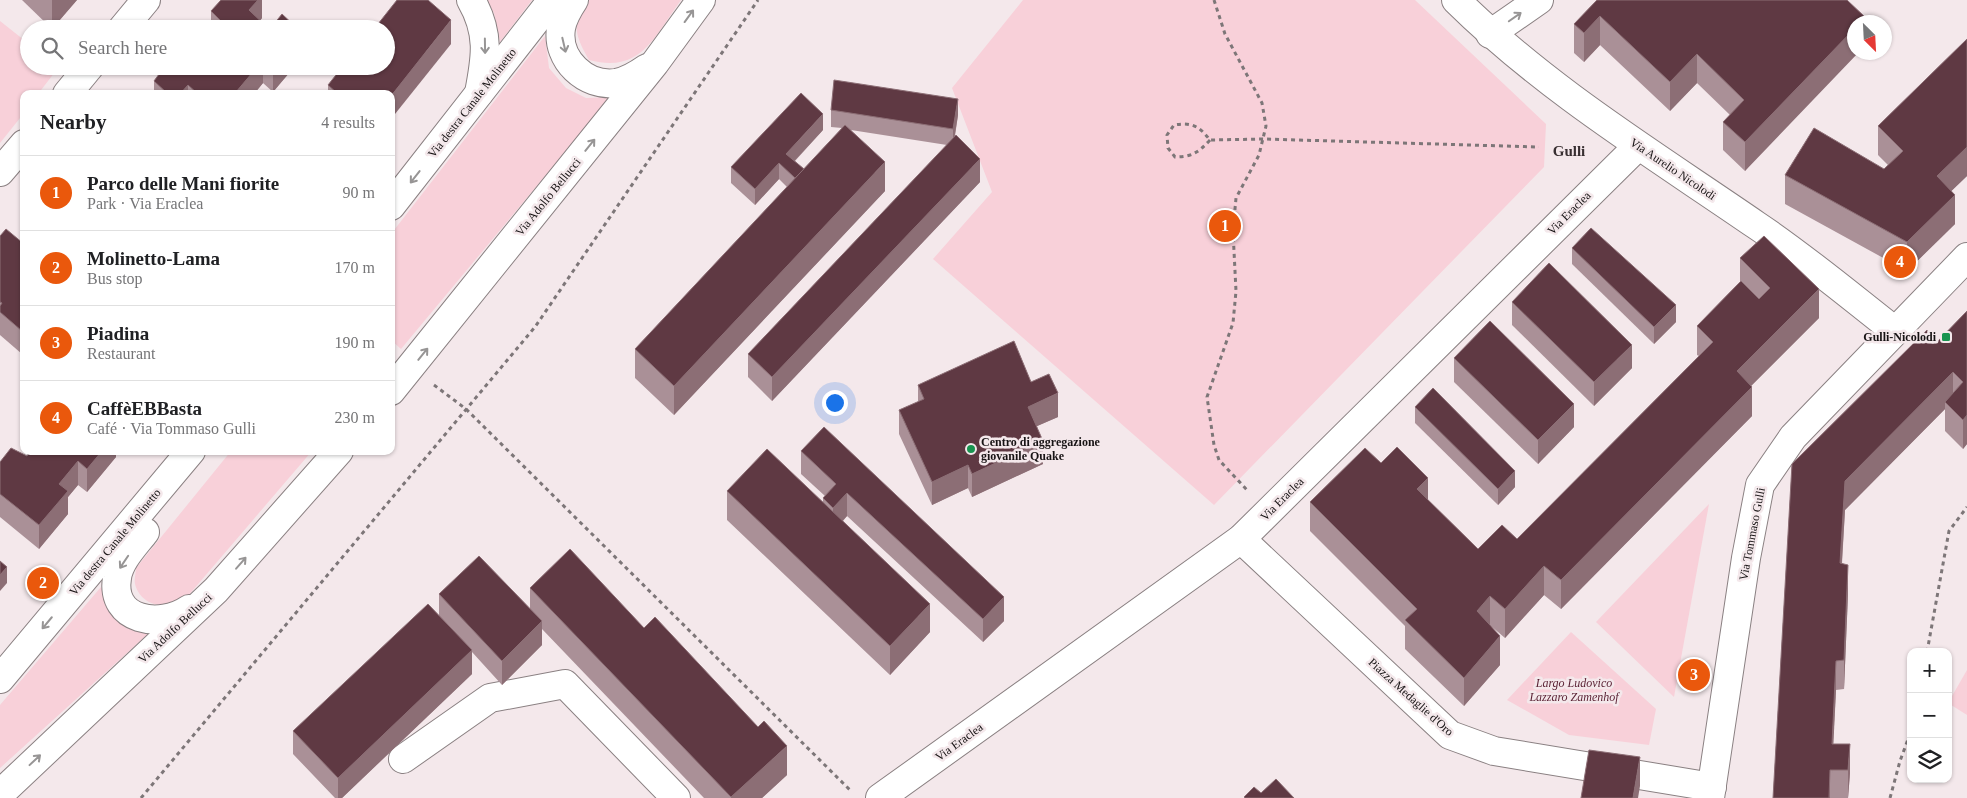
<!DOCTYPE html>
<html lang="en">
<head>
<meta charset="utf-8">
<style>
  body { margin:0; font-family:"Times New Roman",serif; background:#f2f2f2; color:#202124 }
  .controls { position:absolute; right:15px; bottom:15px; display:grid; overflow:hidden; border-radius:10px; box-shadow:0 1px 4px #0004 }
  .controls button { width:45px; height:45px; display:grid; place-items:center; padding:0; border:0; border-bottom:1px solid #e0e0e0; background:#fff; color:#202124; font:25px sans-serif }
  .compass { position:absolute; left:1847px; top:15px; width:45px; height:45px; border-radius:50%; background:#fff; box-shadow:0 1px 4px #0004; rotate:156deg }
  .you { position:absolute; left:834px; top:402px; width:18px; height:18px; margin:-12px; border:4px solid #fff; border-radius:50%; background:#1a73e8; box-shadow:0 0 0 8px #1a73e833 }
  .badge { display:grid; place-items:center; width:32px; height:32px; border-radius:50%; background:#ea580c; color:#fff; font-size:16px; font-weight:700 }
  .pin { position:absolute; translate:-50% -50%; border:2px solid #fff; box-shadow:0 1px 5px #0006 }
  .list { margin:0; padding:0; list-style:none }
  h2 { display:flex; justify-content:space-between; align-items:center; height:65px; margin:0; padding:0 20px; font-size:21px }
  h2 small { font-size:16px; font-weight:400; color:#757577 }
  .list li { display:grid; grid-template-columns:32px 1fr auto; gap:15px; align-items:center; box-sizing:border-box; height:75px; padding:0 20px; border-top:1px solid #e0e0e0 }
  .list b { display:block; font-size:19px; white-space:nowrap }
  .list p { margin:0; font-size:16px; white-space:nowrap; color:#757577 }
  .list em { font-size:16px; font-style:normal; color:#757577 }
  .icon { flex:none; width:28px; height:28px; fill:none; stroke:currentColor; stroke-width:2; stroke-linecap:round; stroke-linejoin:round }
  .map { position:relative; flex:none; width:1967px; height:798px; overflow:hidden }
  .search { position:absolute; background:#fff; box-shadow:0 1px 4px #0004; left:20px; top:20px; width:375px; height:55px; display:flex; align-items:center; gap:12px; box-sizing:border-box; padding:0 18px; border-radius:28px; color:#757577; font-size:19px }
  .panel { position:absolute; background:#fff; box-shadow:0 1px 4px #0004; left:20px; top:90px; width:375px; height:365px; border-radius:10px }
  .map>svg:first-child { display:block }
  .green { fill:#f8d0d9 }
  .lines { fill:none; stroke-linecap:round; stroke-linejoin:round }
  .minor-casing { stroke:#8a8082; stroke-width:30 }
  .path { stroke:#7d7678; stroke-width:3; stroke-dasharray:4 4; stroke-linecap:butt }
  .minor { stroke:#fff; stroke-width:28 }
  .wall { fill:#aa9097 }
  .shaded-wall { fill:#8c6e75 }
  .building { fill:#5f3943; stroke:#8c6e75 }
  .oneway { stroke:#979595 }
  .poi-dot { fill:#199450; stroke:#f4e8eb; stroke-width:2 }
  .labels { text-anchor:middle; stroke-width:5; stroke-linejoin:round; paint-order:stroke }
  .street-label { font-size:12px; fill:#171314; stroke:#f4e8eb }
  .poi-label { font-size:12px; font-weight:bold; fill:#171314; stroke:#f4e8eb; text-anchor:end }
  .park-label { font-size:12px; font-style:italic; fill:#581f32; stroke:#f4e8eb }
  .quarter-label { font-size:15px; font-weight:bold; fill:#382f31; stroke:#f4e8eb }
</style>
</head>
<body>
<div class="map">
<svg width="1967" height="798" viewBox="0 0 1967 798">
  <rect width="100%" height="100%" fill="#f4e8eb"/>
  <g class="green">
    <polygon points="486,0 532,0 500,42 494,13"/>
    <path d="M 587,0 L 681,0 C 654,37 641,74 589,60 C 576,37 570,23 587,0 Z"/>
    <polygon points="1023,0 1415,0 1546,124 1544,167 1214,505 933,259 992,192 952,88"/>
    <polygon points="0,21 29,44 29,66 58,68 38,94 24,94 24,113 0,143"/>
    <polygon points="545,36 549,68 566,88 586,98 611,97 401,349 391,340 391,234"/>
    <path d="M 231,451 L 312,451 L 181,604 C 163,608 141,606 135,584 C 134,579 136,572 136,568 Z"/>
    <polygon points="1709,504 1674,697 1596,622"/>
    <polygon points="101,587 107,601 126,628 148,634 0,768 0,705"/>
    <polygon points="1571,632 1656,709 1649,745 1569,735 1507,700"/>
    <polygon points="1967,670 1967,715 1948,703"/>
  </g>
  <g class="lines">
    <g class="minor-casing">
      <g id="minor">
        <path d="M 471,0 C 490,33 486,57 479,93"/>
        <path d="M 574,0 C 568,9 563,17 561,28 C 556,60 586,87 616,83 C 628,81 637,75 647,68"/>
        <path d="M 1456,0 C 1546,89 1653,154 1756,225 C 1804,257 1849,295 1895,331"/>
        <polyline points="122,29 146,0"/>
        <polyline points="1490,34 1539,0"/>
        <polyline points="67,94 90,66"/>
        <polyline points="0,172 24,144"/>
        <polyline points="391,206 552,0"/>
        <polyline points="391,391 655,63 701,0"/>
        <path d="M 145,532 C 135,545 119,561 117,578 C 110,621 160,629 189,609"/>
        <polyline points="1241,539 1450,735 1494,751 1712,787"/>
        <polyline points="0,679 191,451"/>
        <polyline points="403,759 490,698 565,684 676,798"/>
        <polyline points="0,794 216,590 339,451"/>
        <polyline points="880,798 1241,539 1638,146"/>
        <polyline points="1710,798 1746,558 1760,485 1793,437 1967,257"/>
      </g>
    </g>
    <g class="path">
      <polyline points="1214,0 1225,34 1262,103 1266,126 1259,155 1236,198 1233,231 1236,291 1233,323 1207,397 1214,445 1219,460 1248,491"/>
      <path d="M 1210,140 C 1199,152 1192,157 1175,157 L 1168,148 L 1167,135 L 1174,125 C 1192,122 1199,126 1210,140 L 1263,139 L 1539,147"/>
      <polyline points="434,385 466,409 852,792"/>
      <polyline points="1927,652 1949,531 1967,507"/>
      <polyline points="141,798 535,327 758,0"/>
      <polyline points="1890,798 1900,761 1911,731"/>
    </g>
    <use href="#minor" class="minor"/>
  </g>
  <g class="wall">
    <polygon points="22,0 77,0 52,29"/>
    <polygon points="262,0 262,18 260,21 269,29 211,29 211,11"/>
    <polygon points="1597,0 1865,22 1745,171 1723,150 1723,122 1730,115 1697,83 1670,111 1600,45 1584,62 1574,53 1574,24"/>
    <polygon points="1967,39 1967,176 1951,191 1955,224 1907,271 1785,204 1785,175 1884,169 1888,165 1878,155 1878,126"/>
    <polygon points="451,44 391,94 328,94 328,85"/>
    <polygon points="165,66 295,66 273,92 263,83 254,94 154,94 154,81"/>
    <polygon points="831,110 958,115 955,136 980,182 772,401 748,377 748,354 947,145 851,130 885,191 674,415 635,378 635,349 787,187 779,179 755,205 731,183 731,167 823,130 795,161 804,169 842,128 831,127"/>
    <polygon points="0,236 24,244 22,354 0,335"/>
    <polygon points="1572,248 1676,322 1654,344 1572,264"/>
    <polygon points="1740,258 1819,318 1751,386 1752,416 1561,609 1544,595 1505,638 1491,626 1500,665 1464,706 1405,649 1405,626 1310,531 1310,502 1381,463 1428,500 1478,549 1517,539 1699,356 1697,355 1697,326 1740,282"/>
    <polygon points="1512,302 1632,368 1594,406 1512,325"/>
    <polygon points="1967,311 1967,444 1963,449 1945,431 1945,409 1845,510 1842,564 1848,594 1844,689 1836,690 1833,744 1850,773 1848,798 1773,798 1792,464 1938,341"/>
    <polygon points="1454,358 1574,427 1538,464 1454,382"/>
    <polygon points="1031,382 1058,417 1037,426 1043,464 972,497 968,488 932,505 899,434 899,410 918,402 918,385"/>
    <polygon points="1415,407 1515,487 1498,505 1415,423"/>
    <polygon points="116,451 116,457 87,492 78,485 68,497 68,514 39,549 0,517 0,462 27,456"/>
    <polygon points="801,451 1004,621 983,642 847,516 843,521 930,632 890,675 727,520 727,491 823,502 823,498 825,496 801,474"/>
    <polygon points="530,588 644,628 787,775 762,798 704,798 542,629 542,645 502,685 472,652 472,674 342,798 335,798 293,754 293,731 439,616 439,594 530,609"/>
  </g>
  <g class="shaded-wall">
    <polygon points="52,0 77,0 52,29"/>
    <polygon points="258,0 262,0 262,18 253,29 249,10"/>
    <polygon points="1600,16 1600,45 1584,62 1584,33"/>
    <polygon points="1865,17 1865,22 1860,22"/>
    <polygon points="451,20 451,44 391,119 391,96"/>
    <polygon points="1854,29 1854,52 1859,52 1745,171 1745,142"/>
    <polygon points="1697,54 1697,83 1670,111 1670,82"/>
    <polygon points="258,66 263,66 263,83 254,94 236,94 236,92"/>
    <polygon points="275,66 295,66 273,92 273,69"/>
    <polygon points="188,85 188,94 180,94"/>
    <polygon points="958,99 958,115 953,146 953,129"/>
    <polygon points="823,114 823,130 786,170 786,154"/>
    <polygon points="1967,147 1967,176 1937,205 1937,176"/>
    <polygon points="980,159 980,182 772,401 772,377"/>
    <polygon points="885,162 885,191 674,415 674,386"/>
    <polygon points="779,163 779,179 755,205 755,189"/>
    <polygon points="1955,195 1955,224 1907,271 1907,242"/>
    <polygon points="1819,289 1819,318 1737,400 1737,371"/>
    <polygon points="1676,305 1676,322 1654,344 1654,327"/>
    <polygon points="24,329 24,353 22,354 22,331"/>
    <polygon points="1632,345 1632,368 1594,406 1594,382"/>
    <polygon points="1953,372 1953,401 1945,402 1945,409 1845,510 1840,592 1840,563 1845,481"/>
    <polygon points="1752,387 1752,416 1561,609 1561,580"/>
    <polygon points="1058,393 1058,417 1028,430 1028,407"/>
    <polygon points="1574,404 1574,427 1538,464 1538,440"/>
    <polygon points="1967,415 1967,444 1963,449 1963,420"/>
    <polygon points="1043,441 1043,464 972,497 972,474"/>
    <polygon points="102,451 116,451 116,457 87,492 87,469"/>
    <polygon points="78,461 78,485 68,497 68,514 39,549 39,525 59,484"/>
    <polygon points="968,465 968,488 932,505 932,482"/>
    <polygon points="1515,471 1515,487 1498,505 1498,489"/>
    <polygon points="1428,478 1428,507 1417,489"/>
    <polygon points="847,493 847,516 833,531 833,508"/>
    <polygon points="1848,565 1848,594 1844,689 1844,660"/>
    <polygon points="1544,566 1544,595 1505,638 1505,609"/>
    <polygon points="7,567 7,583 0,591 0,575"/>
    <polygon points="1490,596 1490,625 1477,611"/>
    <polygon points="1004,597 1004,621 983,642 983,619"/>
    <polygon points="930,604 930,632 890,675 890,646"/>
    <polygon points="542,621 542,645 502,685 502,661"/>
    <polygon points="1500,636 1500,665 1464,706 1464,678"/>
    <polygon points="472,650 472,674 342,798 338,798 338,778"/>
    <polygon points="1836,661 1836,690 1832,773 1832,744"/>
    <polygon points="1850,744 1850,773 1848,798 1848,770"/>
    <polygon points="787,746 787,775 762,798 731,798 731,797"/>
    <polygon points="1640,757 1640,786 1638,798 1633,798"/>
    <polygon points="1830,770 1830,798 1829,798"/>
  </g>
  <g class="building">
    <polygon points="221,0 258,0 249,10 269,29 214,29 221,21 211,11"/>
    <polygon points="397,0 428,0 451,20 391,96 391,94 338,94 328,85 343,66 386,66 386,29 374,29"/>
    <polygon points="1597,0 1847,0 1865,17 1860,22 1854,22 1854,29 1745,142 1723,122 1744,100 1697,54 1670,82 1600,16 1584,33 1574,24"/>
    <polygon points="282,14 298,29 270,29"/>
    <polygon points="1967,39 1967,147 1937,176 1955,195 1907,242 1785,175 1814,128 1884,169 1903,151 1878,126"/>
    <polygon points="165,66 258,66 236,92 239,94 198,94 188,85 180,94 168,94 154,81"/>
    <polygon points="834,80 958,99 953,129 831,110"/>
    <polygon points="801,93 823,114 786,154 804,169 795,178 779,163 755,189 731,167"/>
    <polygon points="845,125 885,162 674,386 635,349"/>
    <polygon points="956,135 980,159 772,377 748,354"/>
    <polygon points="1591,228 1676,305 1654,327 1572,248"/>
    <polygon points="6,229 24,244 24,329 22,331 0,312 0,306 2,303 0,302 0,236"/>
    <polygon points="1764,236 1819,289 1737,371 1752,387 1561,580 1544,566 1505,609 1490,596 1477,611 1500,636 1464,678 1405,620 1417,609 1310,502 1365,448 1381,463 1397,447 1428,478 1417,489 1478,549 1502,525 1517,539 1713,342 1697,326 1741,281 1759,299 1770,288 1740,258"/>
    <polygon points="1549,263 1632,345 1594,382 1512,302"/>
    <polygon points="1967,311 1967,415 1963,420 1945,402 1963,382 1953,372 1845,481 1840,563 1848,565 1844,660 1836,661 1832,744 1850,744 1848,770 1830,770 1829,798 1773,798 1792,464 1927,330 1938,341"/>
    <polygon points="1490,321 1574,404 1538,440 1454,358"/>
    <polygon points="1014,341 1031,382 1049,374 1058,393 1028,407 1043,441 972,474 968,465 932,482 899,410 924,399 918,385"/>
    <polygon points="1433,388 1515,471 1498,489 1415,407"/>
    <polygon points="824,427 1004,597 983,619 847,493 833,508 823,498 836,484 801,451"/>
    <polygon points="11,448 27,456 30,451 102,451 87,469 78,461 59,484 68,491 39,525 0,494 0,462"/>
    <polygon points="767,449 930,604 890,646 727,491"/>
    <polygon points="570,549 644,628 655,617 758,727 764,721 787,746 731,797 530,588"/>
    <polygon points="479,556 542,621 502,661 439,594"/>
    <polygon points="0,561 7,567 0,575"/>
    <polygon points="428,604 472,650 338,778 293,731"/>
    <polygon points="1589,750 1640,757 1633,798 1581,798"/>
    <polygon points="1276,779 1294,798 1245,798 1244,797 1254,787 1261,793"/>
  </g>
  <defs><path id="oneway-shaft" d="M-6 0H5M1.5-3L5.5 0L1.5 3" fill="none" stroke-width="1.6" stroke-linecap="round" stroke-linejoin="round" transform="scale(1.25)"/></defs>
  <g class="oneway">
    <use href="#oneway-shaft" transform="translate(689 16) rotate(-54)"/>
    <use href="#oneway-shaft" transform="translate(1515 17) rotate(-35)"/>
    <use href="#oneway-shaft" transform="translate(564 45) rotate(77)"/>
    <use href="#oneway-shaft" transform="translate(485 46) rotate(89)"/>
    <use href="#oneway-shaft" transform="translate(590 145) rotate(-51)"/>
    <use href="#oneway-shaft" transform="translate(415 177) rotate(128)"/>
    <use href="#oneway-shaft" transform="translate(423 354) rotate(-51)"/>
    <use href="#oneway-shaft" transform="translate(124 562) rotate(124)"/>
    <use href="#oneway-shaft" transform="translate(241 563) rotate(-49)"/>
    <use href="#oneway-shaft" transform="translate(47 623) rotate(130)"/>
    <use href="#oneway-shaft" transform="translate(35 760) rotate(-43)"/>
  </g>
  <g class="poi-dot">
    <rect x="1941" y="332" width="10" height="10" rx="2.5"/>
    <circle cx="971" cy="449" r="5"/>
  </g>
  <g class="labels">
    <g class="street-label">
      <text transform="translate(472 103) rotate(-52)" y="4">Via destra Canale Molinetto</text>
      <text transform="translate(1673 169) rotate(34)" y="4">Via Aurelio Nicolodi</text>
      <text transform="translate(548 197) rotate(-51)" y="4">Via Adolfo Bellucci</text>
      <text transform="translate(1569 213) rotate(-45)" y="4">Via Eraclea</text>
      <text transform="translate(1282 499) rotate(-45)" y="4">Via Eraclea</text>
      <text transform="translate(1752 534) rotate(-79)" y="4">Via Tommaso Gulli</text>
      <text transform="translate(115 542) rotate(-50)" y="4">Via destra Canale Molinetto</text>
      <text transform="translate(175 628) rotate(-43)" y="4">Via Adolfo Bellucci</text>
      <text transform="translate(1411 697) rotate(42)" y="4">Piazza Medaglie d'Oro</text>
      <text transform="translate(959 742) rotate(-36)" y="4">Via Eraclea</text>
    </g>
    <g class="poi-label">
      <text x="1936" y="341">Gulli-Nicolodi</text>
      <text x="981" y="446" text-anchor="start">Centro di aggregazione<tspan x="981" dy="14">giovanile Quake</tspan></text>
    </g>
    <g class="park-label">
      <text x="1574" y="687">Largo Ludovico<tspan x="1574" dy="14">Lazzaro Zamenhof</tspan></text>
    </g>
    <g class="quarter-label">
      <text x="1569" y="156">Gulli</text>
    </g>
  </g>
</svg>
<div class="controls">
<button>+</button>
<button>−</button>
<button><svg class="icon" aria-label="layers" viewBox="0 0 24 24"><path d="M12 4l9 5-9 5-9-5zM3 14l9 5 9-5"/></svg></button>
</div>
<svg class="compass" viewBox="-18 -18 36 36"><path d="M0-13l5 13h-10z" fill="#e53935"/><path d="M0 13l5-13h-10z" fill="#757577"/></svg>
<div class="you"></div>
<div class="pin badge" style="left:1225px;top:226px">1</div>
<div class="pin badge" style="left:43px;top:583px">2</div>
<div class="pin badge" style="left:1694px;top:675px">3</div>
<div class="pin badge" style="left:1900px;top:262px">4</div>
<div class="search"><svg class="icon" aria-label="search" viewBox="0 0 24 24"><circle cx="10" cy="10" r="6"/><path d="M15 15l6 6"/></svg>Search here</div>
<section class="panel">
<h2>Nearby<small>4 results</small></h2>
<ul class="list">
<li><span class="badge">1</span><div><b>Parco delle Mani fiorite</b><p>Park · Via Eraclea</p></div><em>90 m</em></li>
<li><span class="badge">2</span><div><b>Molinetto-Lama</b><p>Bus stop</p></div><em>170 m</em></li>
<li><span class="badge">3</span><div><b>Piadina</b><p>Restaurant</p></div><em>190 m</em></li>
<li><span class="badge">4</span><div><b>CaffèEBBasta</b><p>Café · Via Tommaso Gulli</p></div><em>230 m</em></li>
</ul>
</section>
</div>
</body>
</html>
